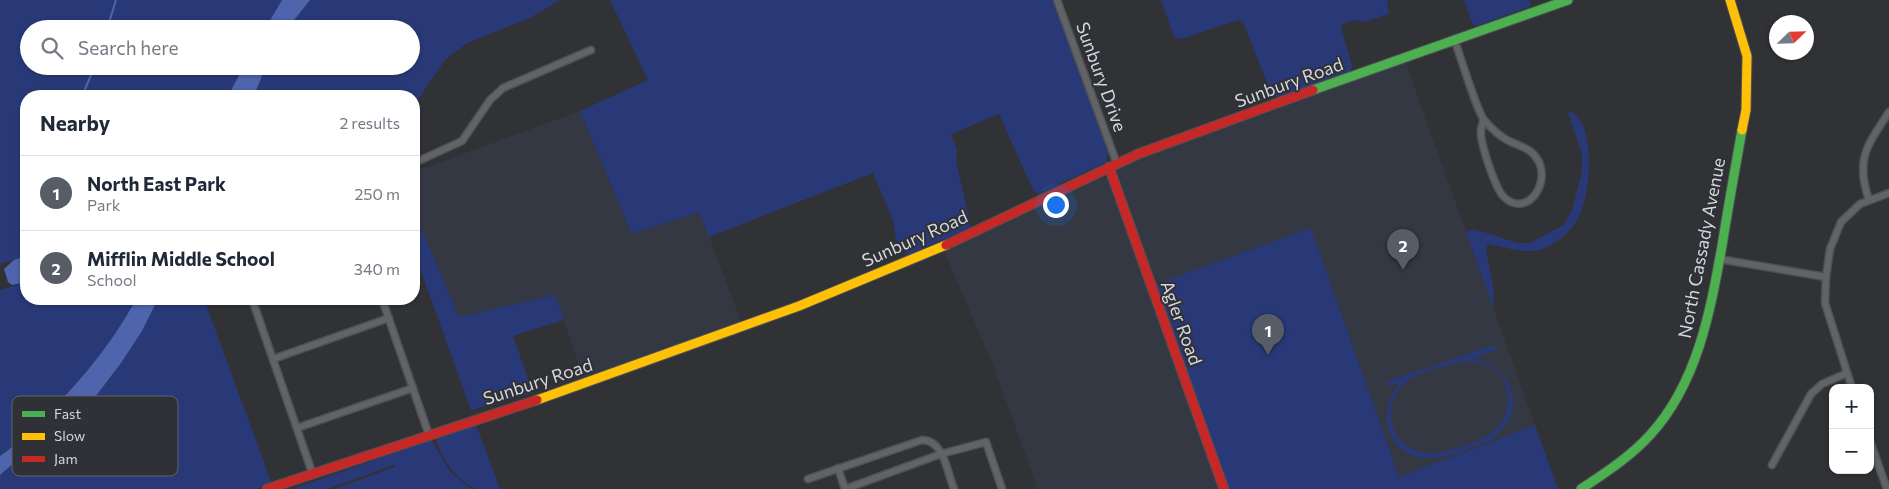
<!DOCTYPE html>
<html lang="en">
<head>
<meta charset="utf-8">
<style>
  body { margin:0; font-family:Commissioner,sans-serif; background:#f6f6f7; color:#1f2937 }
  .controls { position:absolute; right:15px; bottom:15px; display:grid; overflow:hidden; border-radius:10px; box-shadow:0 1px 4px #0004 }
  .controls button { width:45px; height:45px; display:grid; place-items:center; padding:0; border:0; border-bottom:1px solid #e0e1e3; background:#fff; color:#1f2937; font:25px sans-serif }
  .compass { position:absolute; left:1769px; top:15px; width:45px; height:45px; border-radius:50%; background:#fff; box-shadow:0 1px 4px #0004; rotate:67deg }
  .you { position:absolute; left:1055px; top:204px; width:18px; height:18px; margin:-12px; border:4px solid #fff; border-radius:50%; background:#1a73e8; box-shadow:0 0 0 8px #1a73e833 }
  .badge { display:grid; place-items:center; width:32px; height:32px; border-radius:50%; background:#575d67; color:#fff; font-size:16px; font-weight:700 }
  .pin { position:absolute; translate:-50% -41px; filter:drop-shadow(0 1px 2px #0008) }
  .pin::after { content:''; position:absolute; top:26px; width:18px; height:15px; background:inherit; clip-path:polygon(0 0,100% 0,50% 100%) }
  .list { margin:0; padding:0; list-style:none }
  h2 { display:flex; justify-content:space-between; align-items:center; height:65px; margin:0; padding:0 20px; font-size:21px }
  h2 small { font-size:16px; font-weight:400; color:#747a83 }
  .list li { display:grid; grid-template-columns:32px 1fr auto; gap:15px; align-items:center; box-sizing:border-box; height:75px; padding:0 20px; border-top:1px solid #e0e1e3 }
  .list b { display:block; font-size:19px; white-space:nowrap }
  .list p { margin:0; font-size:16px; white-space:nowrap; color:#747a83 }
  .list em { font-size:16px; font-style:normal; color:#747a83 }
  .icon { flex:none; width:28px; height:28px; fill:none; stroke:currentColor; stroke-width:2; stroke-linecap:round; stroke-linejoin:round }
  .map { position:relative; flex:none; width:1889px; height:489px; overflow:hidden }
  .search { position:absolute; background:#fff; box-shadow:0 1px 4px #0004; left:20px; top:20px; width:400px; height:55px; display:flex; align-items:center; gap:12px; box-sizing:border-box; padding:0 18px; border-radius:28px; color:#747a83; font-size:19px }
  .panel { position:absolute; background:#fff; box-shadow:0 1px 4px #0004; left:20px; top:90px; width:400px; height:215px; border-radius:20px }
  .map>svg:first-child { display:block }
  .built { fill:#343843 }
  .green { fill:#293977; fill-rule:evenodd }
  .water { fill:#4e65ae }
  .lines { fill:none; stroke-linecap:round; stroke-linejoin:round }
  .stream { stroke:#4e65ae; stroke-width:2 }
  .street-casing { stroke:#4e5052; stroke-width:9 }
  .fast-casing { stroke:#4e5052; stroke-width:11 }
  .slow-casing { stroke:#4e5052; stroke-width:11 }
  .jam-casing { stroke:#4e5052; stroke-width:11 }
  .street { stroke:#626366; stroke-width:6 }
  .fast { stroke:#4caf50; stroke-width:9 }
  .slow { stroke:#ffc107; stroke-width:9 }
  .jam { stroke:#c62828; stroke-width:9 }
  .labels { text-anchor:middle; stroke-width:4; stroke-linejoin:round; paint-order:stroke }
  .street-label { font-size:18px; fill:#d5d7db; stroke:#2f3137 }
  .key { fill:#2f3137; stroke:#616368; stroke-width:1 }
  .key-label { font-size:14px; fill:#d5d7db }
</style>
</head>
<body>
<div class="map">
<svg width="1889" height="489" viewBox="0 0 1889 489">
  <rect width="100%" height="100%" fill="#313235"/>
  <g class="built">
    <polygon points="1405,61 1535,425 1399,477 1311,228 1149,287 1221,489 1038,489 993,365 944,251 1095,178 1106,178 1109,180 1112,166 1272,111"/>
    <polygon points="580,111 632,234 700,212 743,327 586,385 555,295 459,318 414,212 414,172"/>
  </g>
  <g class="green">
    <polygon points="0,0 282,0 265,29 29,29 29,66 244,66 228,96 26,96 26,256 0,264"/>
    <polygon points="310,0 560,0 528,19 467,43 445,60 417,101 414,96 402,92 396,96 254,96 266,66 411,66 411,29 287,29"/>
    <polygon points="610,0 1053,0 1108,152 1106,163 1037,193 1033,190 999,114 951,134 957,150 956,161 971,227 907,256 896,239 893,220 873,173 709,237 699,212 632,234 580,111 648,80"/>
    <polygon points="1161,0 1387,0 1389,14 1363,22 1354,20 1343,24 1341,28 1352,65 1351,71 1278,98 1272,95 1243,22 1239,20 1181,39 1174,37"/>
    <polygon points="1464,0 1529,0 1531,6 1476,26 1473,25"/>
    <path d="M 1571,111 C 1598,126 1591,203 1574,225 C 1567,235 1553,246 1540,250 C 1523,254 1505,247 1488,244 L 1486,250 L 1494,291 L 1493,308 L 1466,232 L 1474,229 L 1518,243 L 1529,243 L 1564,225 L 1572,210 L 1582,172 L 1582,154 L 1568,113 Z"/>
    <polygon points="414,212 459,317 555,295 564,320 513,336 533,393 471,410 414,252"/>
    <polygon points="1311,228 1399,477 1535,425 1558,489 1229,489 1156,284"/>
    <path d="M 26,282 L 26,299 L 136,299 C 110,348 71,393 29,431 C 20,439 11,449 0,456 L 0,290 Z"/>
    <polygon points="158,299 204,299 272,484 256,489 0,489 0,475 22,456 56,439 77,421 121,363 142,331"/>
    <path d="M 1494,345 L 1496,350 L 1473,358 C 1516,369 1528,414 1490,440 C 1473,446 1452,457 1434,458 C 1389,461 1374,416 1399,383 L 1388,386 L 1386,382 ZM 1463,361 C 1473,362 1483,362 1492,368 C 1513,383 1513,415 1494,431 C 1484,440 1448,453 1434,453 C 1397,456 1376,412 1403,385 C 1417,371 1445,367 1463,361 Z"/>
    <path d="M 476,425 L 500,489 C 494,489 483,489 477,489 C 456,481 441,458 436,438 Z"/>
    <polygon points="431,440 451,473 472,489 334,489 395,467 394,465 327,489 292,489"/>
  </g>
  <g class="water">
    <polygon points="282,0 310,0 287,29 265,29"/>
    <polygon points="244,66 266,66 254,96 228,96"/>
    <polygon points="26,256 26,282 12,285 8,282 4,269 14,260"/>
    <path d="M 136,299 L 158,299 L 142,331 L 121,363 L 77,421 L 56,439 L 22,456 L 0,475 L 0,456 C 11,449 20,439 29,431 C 71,393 110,348 136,299 Z"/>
  </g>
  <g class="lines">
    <g class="stream">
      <polyline points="107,29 116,0"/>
      <polyline points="82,96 95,66"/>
    </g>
    <g class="street-casing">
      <g id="street">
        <polyline points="1057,0 1117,164"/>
        <path d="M 1454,39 C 1460,54 1477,113 1485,121 C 1491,128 1501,137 1509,141 C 1521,147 1532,148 1539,162 C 1550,186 1525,219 1503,196 C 1495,187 1480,143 1481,131 C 1481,127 1483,123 1483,120"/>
        <polyline points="414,163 462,141 490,100 503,88 591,50"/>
        <path d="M 1869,200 C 1855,159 1867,146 1889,112"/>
        <polyline points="1719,259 1826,277"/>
        <polyline points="252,299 313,475"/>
        <polyline points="382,299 429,435"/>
        <polyline points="273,359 389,318"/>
        <polyline points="1852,388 1825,303 1826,277 1830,249 1841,222 1860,204 1889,193"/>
        <polyline points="297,428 413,388"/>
        <polyline points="1870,441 1887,489"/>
        <polyline points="1772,465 1811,394 1822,384 1847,373"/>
        <polyline points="838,468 845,489"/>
        <path d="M 808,479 L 922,440 C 944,440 947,472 954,489"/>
        <polyline points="845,489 941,454 986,442 1002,489"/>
      </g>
    </g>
    <g class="fast-casing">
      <g id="fast">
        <polyline points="1313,90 1568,0"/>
        <path d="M 1581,489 C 1605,473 1630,457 1650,435 C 1697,384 1710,313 1722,246 C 1728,208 1735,169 1742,130"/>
      </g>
    </g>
    <g class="slow-casing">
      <g id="slow">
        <polyline points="1730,0 1747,56 1746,110 1742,130"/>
        <polyline points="537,400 799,306 946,245"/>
      </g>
    </g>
    <g class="jam-casing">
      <g id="jam">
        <polyline points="1109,167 1224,489"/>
        <polyline points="946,245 1138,154 1313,90"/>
        <polyline points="267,489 537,400"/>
      </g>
    </g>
    <use href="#street" class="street"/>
    <use href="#fast" class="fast"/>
    <use href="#slow" class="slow"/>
    <use href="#jam" class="jam"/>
  </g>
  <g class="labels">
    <g class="street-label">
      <text transform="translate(1101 77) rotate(70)" y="6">Sunbury Drive</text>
      <text transform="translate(1289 83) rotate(-20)" y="6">Sunbury Road</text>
      <text transform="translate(915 239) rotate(-24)" y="6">Sunbury Road</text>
      <text transform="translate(1702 248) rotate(-79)" y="6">North Cassady Avenue</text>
      <text transform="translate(1181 323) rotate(70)" y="6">Agler Road</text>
      <text transform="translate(538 382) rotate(-18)" y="6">Sunbury Road</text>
    </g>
  </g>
  <rect x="12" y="396" width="166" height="80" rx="8" class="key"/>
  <rect x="22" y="411" width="23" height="6" fill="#4caf50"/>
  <rect x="22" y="433" width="23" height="7" fill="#ffc107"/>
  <rect x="22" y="456" width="23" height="6" fill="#c62828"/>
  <g class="key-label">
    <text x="54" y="419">Fast</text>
    <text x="54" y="441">Slow</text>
    <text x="54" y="464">Jam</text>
  </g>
</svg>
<div class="controls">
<button>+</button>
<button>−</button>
</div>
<svg class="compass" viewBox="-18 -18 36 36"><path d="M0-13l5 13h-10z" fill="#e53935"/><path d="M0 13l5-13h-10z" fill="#747a83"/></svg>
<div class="you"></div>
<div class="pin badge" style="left:1268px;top:355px">1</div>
<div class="pin badge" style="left:1403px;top:270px">2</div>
<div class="search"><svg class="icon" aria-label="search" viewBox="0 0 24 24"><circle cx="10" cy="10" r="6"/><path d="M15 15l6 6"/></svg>Search here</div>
<section class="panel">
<h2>Nearby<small>2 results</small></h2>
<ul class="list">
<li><span class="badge">1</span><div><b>North East Park</b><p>Park</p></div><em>250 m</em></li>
<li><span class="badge">2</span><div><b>Mifflin Middle School</b><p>School</p></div><em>340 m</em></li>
</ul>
</section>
</div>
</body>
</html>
